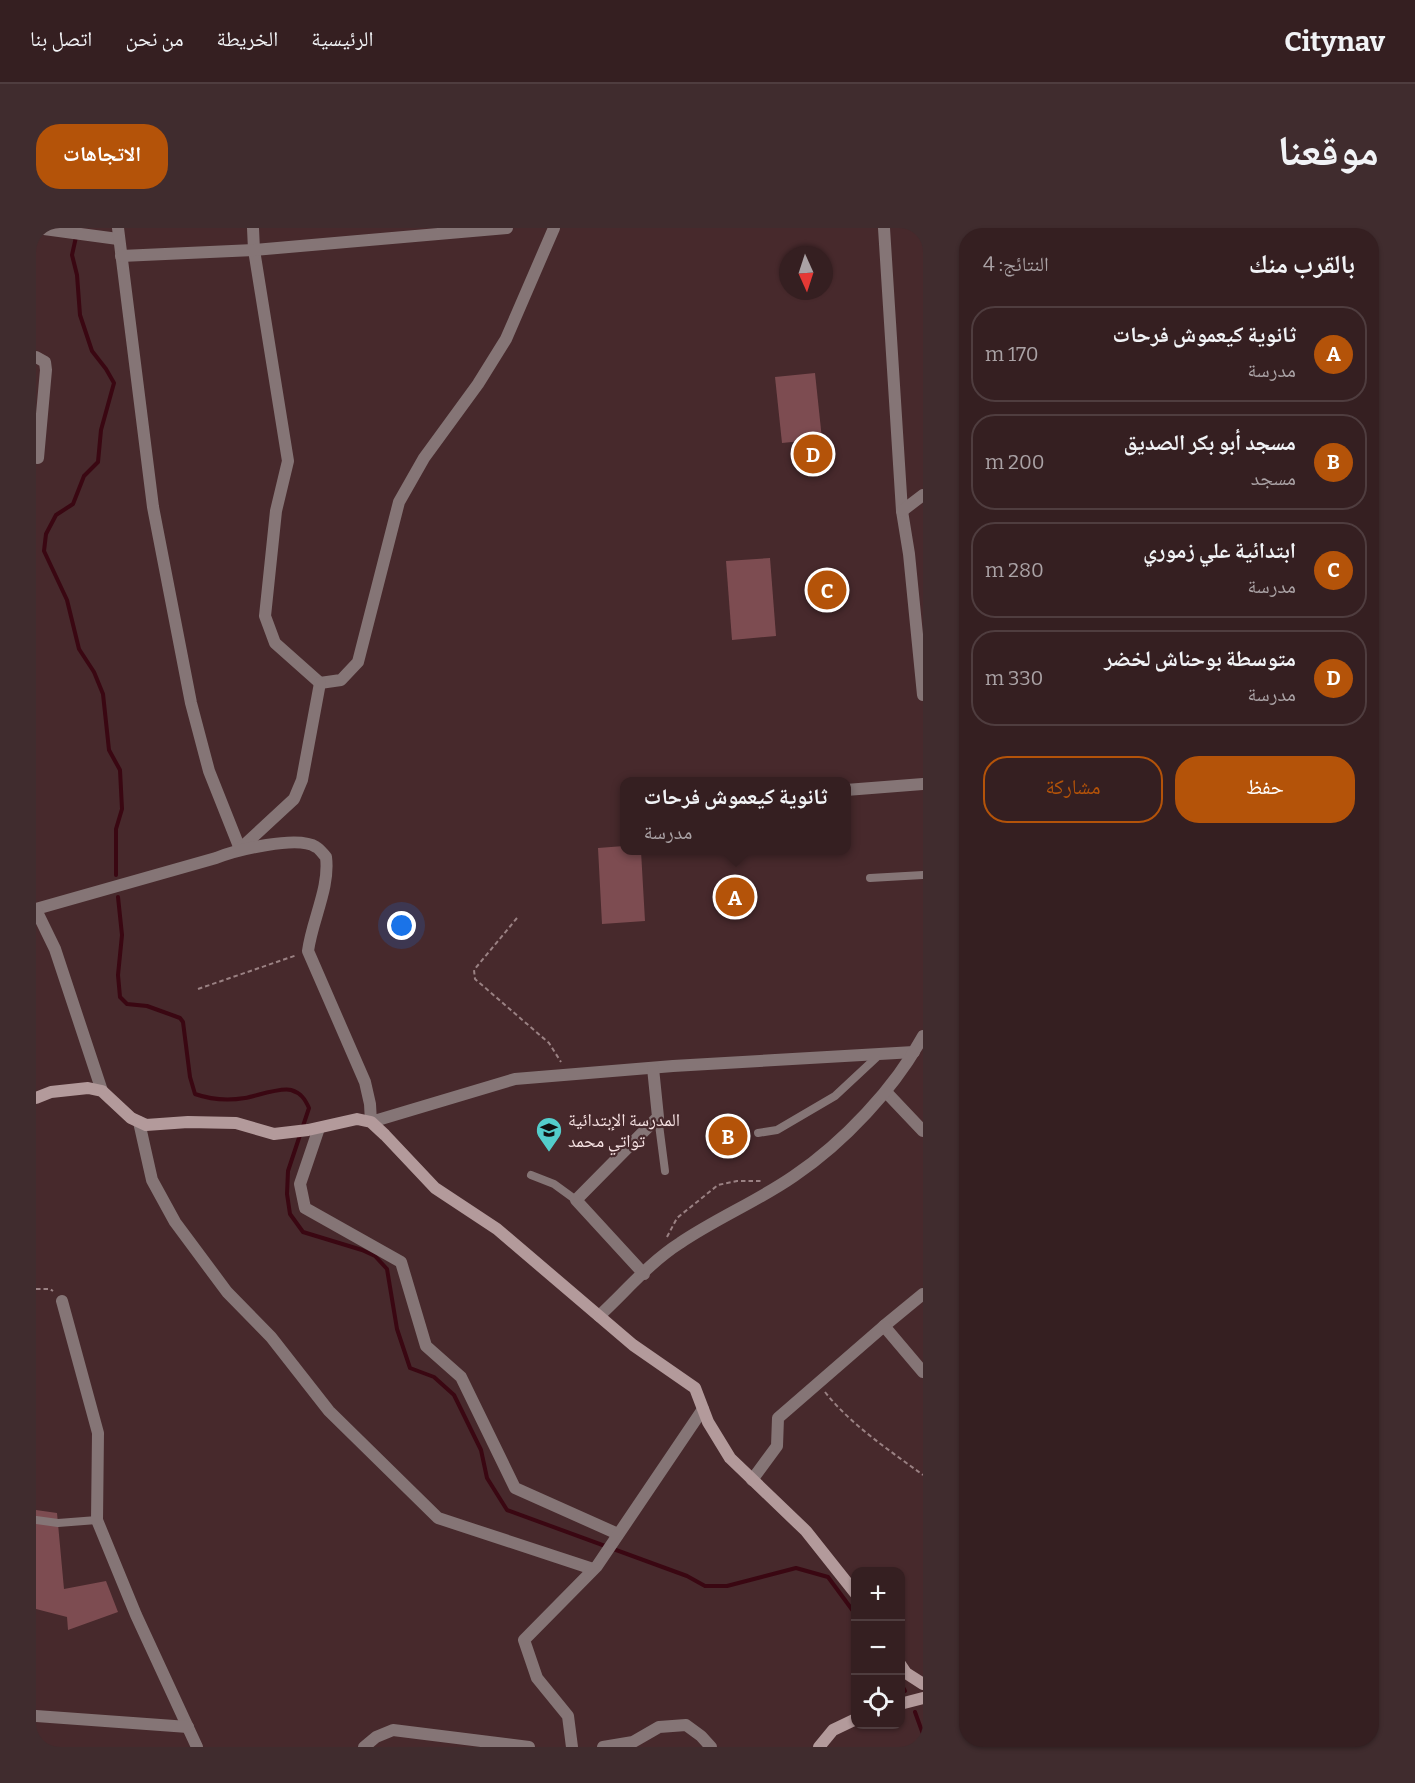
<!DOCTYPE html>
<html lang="ar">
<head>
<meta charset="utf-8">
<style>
  body { margin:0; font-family:Bitter,"Noto Naskh Arabic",serif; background:#402c2e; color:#f1f3f6; direction:rtl }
  .controls { position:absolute; right:18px; bottom:18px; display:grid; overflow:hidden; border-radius:12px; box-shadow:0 2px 4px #0004 }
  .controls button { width:54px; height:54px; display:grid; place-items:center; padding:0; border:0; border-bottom:2px solid #4f3d3f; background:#351f21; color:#f1f3f6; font:30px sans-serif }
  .compass { position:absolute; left:743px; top:18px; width:54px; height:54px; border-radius:50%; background:#351f21; box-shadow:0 2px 4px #0004; rotate:177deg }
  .you { position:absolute; left:366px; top:698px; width:21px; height:21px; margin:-15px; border:4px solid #fff; border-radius:50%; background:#1a73e8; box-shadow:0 0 0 9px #1a73e833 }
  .badge { display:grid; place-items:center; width:39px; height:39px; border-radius:50%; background:#b45309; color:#fff; font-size:20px; font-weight:700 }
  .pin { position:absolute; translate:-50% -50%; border:3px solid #fff; box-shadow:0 2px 6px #0006 }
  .popup { position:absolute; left:584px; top:549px; width:231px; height:78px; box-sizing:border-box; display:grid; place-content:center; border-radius:12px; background:#351f21; filter:drop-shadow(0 2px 4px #0005); font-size:20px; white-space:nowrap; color:#aaa2a5 }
  .popup b { font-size:22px; color:#f1f3f6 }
  .popup::after { content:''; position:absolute; left:50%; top:100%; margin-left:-12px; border:12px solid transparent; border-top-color:#351f21 }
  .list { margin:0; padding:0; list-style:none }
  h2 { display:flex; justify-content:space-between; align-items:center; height:78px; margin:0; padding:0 24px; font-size:26px }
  h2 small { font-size:20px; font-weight:400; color:#aaa2a5 }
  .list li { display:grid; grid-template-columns:39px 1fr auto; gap:18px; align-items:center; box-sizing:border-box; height:96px; margin:0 12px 12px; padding:0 12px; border:2px solid #4f3d3f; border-radius:24px }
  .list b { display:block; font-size:22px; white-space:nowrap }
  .list p { margin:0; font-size:20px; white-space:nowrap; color:#aaa2a5 }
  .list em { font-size:20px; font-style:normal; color:#aaa2a5 }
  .actions { display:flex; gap:12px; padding:18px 24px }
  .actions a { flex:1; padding:14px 0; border:2px solid #b45309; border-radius:24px; text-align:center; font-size:21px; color:#b45309 }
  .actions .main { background:#b45309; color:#fff }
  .icon { flex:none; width:33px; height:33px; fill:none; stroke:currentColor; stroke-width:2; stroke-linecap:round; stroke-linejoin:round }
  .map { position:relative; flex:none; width:887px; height:1519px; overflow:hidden; direction:ltr; border-radius:24px }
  header { display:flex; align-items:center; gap:36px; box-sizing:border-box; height:84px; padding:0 30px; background:#351f21; border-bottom:2px solid #4f3d3f }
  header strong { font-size:28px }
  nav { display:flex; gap:33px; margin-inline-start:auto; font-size:21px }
  .intro { display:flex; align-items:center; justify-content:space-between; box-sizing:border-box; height:144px; padding:0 36px }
  h1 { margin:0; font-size:42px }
  .button { padding:15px 27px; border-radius:24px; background:#b45309; color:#fff; font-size:21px; font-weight:700 }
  main { display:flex; gap:36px; padding:0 36px }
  aside { flex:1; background:#351f21; border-radius:24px; box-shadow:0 2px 4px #0004 }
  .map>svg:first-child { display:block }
  .green { fill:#7d4c51 }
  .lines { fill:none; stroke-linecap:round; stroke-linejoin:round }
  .stream { stroke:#3a0712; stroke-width:4 }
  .path { stroke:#9a8183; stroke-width:2; stroke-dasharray:4.5 3; stroke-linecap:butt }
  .lane { stroke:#857576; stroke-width:8 }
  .street { stroke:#857576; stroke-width:12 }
  .secondary { stroke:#b39a9b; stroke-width:12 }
  .labels { text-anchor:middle; stroke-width:4.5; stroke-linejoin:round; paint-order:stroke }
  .poi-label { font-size:18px; fill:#f7e3e4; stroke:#47292c; text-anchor:start }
</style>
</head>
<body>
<header>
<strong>Citynav</strong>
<nav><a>الرئيسية</a><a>الخريطة</a><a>من نحن</a><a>اتصل بنا</a></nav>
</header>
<div class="intro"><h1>موقعنا</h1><a class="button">الاتجاهات</a></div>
<main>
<aside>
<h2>بالقرب منك<small>النتائج: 4</small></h2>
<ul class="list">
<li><span class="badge">A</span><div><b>ثانوية كيعموش فرحات</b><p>مدرسة</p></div><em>170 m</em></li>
<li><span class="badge">B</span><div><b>مسجد أبو بكر الصديق</b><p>مسجد</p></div><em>200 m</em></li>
<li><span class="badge">C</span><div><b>ابتدائية علي زموري</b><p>مدرسة</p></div><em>280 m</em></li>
<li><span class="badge">D</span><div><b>متوسطة بوحناش لخضر</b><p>مدرسة</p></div><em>330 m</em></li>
</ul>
<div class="actions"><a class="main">حفظ</a><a>مشاركة</a></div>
</aside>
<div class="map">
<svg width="887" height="1519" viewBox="0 0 887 1519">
  <rect width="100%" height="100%" fill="#47292c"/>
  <g class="green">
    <polygon points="779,145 786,211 746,215 739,149"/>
    <polygon points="734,330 740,408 696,412 690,333"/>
    <polygon points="588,618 588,622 605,623 609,693 566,696 562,620"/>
    <polygon points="0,1282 21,1285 28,1361 70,1353 82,1384 32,1402 31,1389 0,1381"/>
  </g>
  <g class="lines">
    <g class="stream">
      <polyline points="40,9 36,27 41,47 44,87 56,123 70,141 78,155 65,202 62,234 48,248 37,276 20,287 10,306 8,323 31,372 43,421 58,444 67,466 73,522 84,542 86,581 80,601 80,647"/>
      <path d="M 82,669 L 86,707 L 82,747 L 84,769 L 91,776 L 111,778 L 144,790 L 147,794 L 154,849 L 159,866 C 176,872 191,873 209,870 C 220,868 245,859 255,862 C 265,865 269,871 273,880 L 252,943 L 251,966 L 254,986 L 267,1004 L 326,1022 L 339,1028 L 351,1041 L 361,1101 L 374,1140 L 398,1149 L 418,1167 L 445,1222 L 451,1250 L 471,1282 L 651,1348 L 669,1358 L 691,1358 L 760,1340 L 792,1349 L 820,1387"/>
      <polyline points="864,1454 869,1463"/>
      <polyline points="879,1484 887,1506"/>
    </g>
    <g class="path">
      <polyline points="481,690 438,742 439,751 513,815 525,834"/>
      <polyline points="162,761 261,727"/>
      <polyline points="631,1009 641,990 682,957 701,953 727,953"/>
      <polyline points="0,1061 14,1061 17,1063"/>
      <path d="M 789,1164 C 815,1197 853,1222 887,1247"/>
    </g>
    <g class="lane">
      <polyline points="834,650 887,647"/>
      <polyline points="622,889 629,943"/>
      <polyline points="722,905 741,902 799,868 843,827"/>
      <polyline points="495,947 518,956 540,972"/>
      <polyline points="0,1292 22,1295 61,1292"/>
    </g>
    <g class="street">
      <polyline points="0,0 82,11"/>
      <polyline points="82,0 117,279 155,475 173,543 204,621"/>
      <polyline points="217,0 218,22 252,233 240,283 229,388 239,415 284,455"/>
      <polyline points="848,0 866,283 873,326 887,467"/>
      <polyline points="85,28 218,22 471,0"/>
      <polyline points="0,129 9,134 10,142 2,230"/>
      <polyline points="866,283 887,267"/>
      <polyline points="284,455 305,452 322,434 363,274 388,230 442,156 470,111 518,0"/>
      <polyline points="810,562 887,556"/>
      <polyline points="204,621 258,571 266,552 284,455"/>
      <path d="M 0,681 L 180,630 C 200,622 262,607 280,619 C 284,621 287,626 290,629 C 294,660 276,692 272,723 L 329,854 L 334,876 L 335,894 L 479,851 L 637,838 L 878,824"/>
      <polyline points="0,682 19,721 66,863"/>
      <polyline points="850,864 887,903"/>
      <polyline points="103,894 116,952 139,994 191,1064 235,1109 293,1183 402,1290 557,1341"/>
      <polyline points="283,900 264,956 269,980 365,1034 390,1118 425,1149 479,1260 582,1306"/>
      <polyline points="608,1046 540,972 622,889 617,840"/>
      <polyline points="26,1073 62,1205 61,1292 100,1387 161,1519"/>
      <path d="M 563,1088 C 589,1064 614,1034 644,1015 C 681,990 722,973 758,948 C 807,915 859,860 887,808"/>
      <polyline points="848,1098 887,1066"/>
      <polyline points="716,1252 741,1218 742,1190 848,1098 887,1144"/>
      <polyline points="0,1488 152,1499"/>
      <polyline points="328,1519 340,1509 357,1502 493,1519"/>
      <polyline points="536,1519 532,1488 501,1450 488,1412 561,1338 667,1181"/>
      <polyline points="567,1519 597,1514 623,1499 650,1497 665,1508 675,1519"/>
    </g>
    <g class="secondary">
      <polyline points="0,870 15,864 52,860 66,863 95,890 110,897 152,894 200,895 238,906 272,902 321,891 335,894 349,907 399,960 461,1001 597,1117 659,1160 672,1194 694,1230 770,1303 820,1366"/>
      <polyline points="864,1436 870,1445 887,1456"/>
      <polyline points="864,1476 887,1470"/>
      <polyline points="783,1519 797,1502 820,1491"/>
    </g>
  </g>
  <defs>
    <g id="school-pin" transform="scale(1.35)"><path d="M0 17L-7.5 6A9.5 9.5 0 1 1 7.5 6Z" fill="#53cdcb" stroke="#47292c"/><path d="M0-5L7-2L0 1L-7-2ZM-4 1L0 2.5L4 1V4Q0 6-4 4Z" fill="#111"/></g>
  </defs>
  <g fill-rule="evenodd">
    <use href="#school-pin" x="513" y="902"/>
  </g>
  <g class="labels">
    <g class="poi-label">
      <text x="532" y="898">المدرسة الإبتدائية<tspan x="532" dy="21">تواتي محمد</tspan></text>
    </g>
  </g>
</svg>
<div class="controls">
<button>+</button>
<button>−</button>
<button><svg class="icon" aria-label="locate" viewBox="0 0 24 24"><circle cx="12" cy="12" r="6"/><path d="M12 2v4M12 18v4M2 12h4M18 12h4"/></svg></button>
</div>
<svg class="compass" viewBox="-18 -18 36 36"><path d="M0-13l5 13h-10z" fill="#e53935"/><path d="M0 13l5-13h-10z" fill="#aaa2a5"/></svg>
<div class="you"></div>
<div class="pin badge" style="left:699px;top:669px">A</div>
<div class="popup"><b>ثانوية كيعموش فرحات</b>مدرسة</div>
<div class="pin badge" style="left:692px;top:908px">B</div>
<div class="pin badge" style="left:791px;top:362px">C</div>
<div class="pin badge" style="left:777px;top:226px">D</div>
</div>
</main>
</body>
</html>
